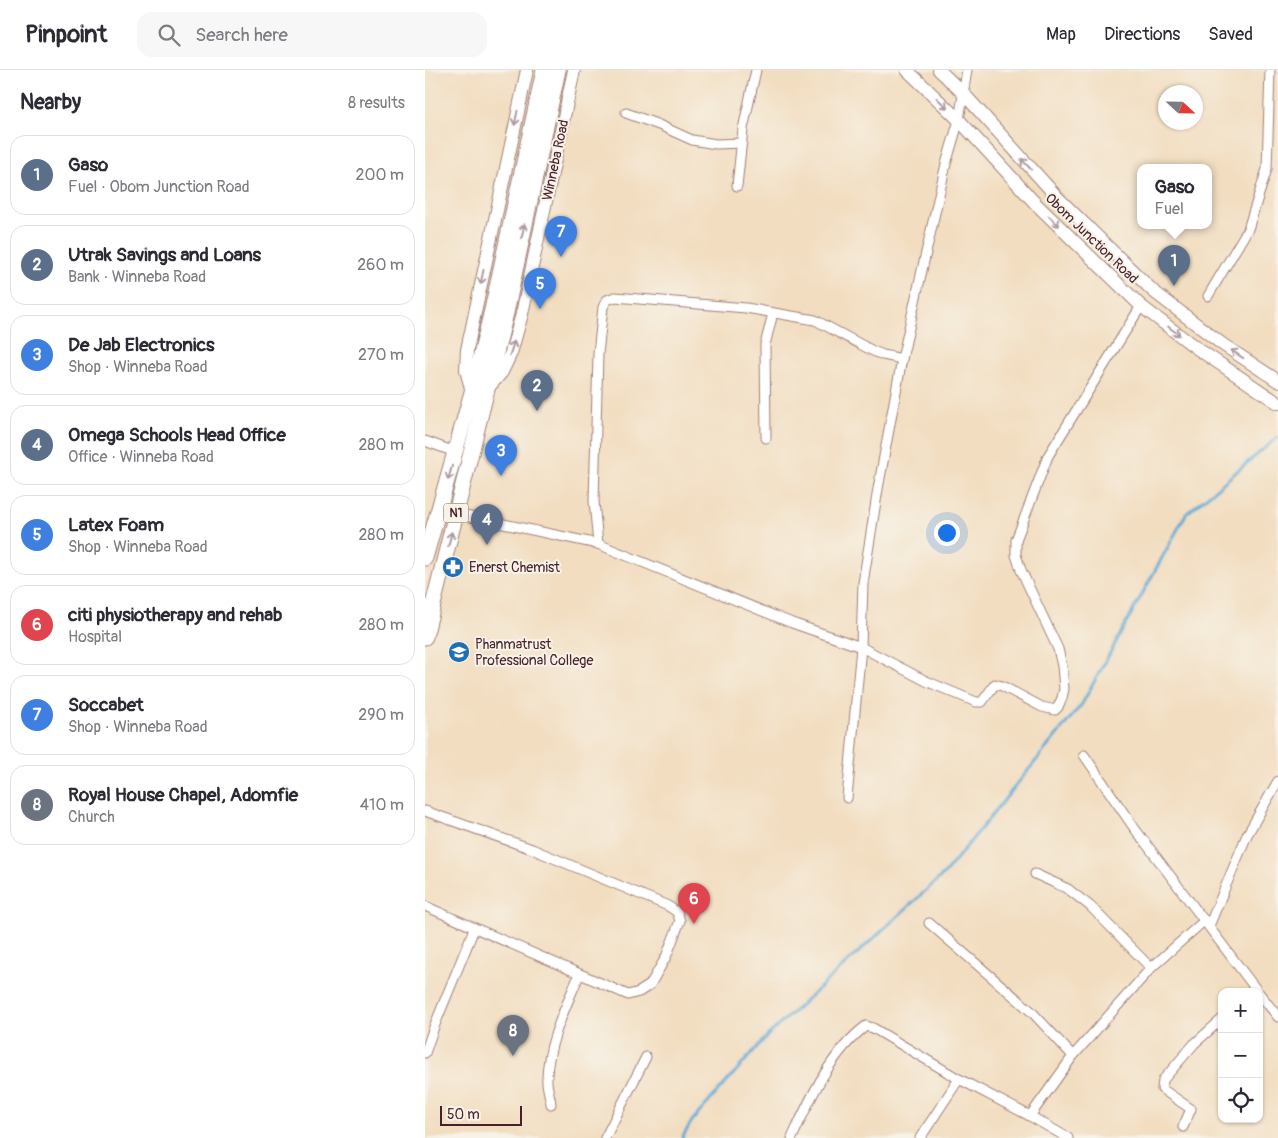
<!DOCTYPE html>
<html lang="en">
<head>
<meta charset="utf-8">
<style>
  body { margin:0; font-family:Pangolin,sans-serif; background:#f7f7f7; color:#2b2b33 }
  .controls { position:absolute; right:15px; bottom:15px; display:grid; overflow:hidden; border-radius:10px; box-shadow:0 1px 4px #0004 }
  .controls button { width:45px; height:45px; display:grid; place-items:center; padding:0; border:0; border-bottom:1px solid #e1e1e2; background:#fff; color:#2b2b33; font:25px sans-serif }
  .compass { position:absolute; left:733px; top:15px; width:45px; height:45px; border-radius:50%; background:#fff; box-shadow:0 1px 4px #0004; rotate:112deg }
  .scale { position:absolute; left:15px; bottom:12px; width:82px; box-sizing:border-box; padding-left:5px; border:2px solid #4a1f2b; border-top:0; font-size:14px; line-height:18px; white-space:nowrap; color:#4a1f2b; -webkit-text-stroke:4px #f7f3e8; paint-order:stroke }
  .you { position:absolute; left:521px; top:462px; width:18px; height:18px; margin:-12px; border:4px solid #fff; border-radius:50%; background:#1a73e8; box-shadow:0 0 0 8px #1a73e833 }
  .badge { display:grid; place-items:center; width:32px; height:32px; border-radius:50%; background:#1f6fb2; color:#fff; font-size:16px; font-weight:700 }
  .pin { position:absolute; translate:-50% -41px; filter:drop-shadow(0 1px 2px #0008) }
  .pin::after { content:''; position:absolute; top:26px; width:18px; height:15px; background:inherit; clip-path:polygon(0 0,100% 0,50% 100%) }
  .popup { position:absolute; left:712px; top:94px; width:75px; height:65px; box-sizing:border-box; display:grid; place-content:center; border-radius:10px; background:#fff; filter:drop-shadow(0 1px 4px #0005); font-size:16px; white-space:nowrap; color:#7c7c81 }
  .popup b { font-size:19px; color:#2b2b33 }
  .popup::after { content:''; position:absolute; left:50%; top:100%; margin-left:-10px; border:10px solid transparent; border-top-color:#fff }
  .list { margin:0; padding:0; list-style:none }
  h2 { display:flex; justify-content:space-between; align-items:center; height:65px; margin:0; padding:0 20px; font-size:21px }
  h2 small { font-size:16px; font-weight:400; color:#7c7c81 }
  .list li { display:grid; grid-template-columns:32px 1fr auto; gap:15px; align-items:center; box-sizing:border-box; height:80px; margin:0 10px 10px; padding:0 10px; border:1px solid #e1e1e2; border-radius:15px }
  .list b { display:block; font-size:19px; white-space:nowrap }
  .list p { margin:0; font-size:16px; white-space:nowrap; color:#7c7c81 }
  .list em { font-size:16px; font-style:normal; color:#7c7c81 }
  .icon { flex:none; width:28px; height:28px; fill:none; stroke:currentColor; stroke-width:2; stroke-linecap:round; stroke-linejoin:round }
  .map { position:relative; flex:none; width:853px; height:1068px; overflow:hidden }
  header { display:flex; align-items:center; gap:30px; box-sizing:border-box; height:70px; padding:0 25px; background:#fff; border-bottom:1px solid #e1e1e2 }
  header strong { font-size:24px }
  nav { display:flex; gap:28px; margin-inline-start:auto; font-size:18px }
  .search { width:350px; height:45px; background:#f7f7f7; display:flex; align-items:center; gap:12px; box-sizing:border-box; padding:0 18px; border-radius:15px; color:#7c7c81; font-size:19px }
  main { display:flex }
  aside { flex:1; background:#fff }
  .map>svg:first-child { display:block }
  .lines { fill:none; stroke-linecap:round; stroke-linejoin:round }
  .stream { stroke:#5ca9d5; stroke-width:3 }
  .minor-casing { stroke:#9e7e76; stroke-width:11 }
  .secondary-casing { stroke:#9e7e76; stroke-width:14 }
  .trunk-casing { stroke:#9e7e76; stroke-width:17 }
  .minor { stroke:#fff; stroke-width:9 }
  .secondary { stroke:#fff; stroke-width:12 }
  .trunk { stroke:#fff; stroke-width:15 }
  .oneway { stroke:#ae9aa0 }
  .labels { text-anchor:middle; stroke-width:4; stroke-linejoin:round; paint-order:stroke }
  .shield { fill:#f7f3e8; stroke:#7e5f64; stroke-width:1 }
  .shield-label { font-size:12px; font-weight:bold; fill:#4a1f2b }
  .street-label { font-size:14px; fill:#4a1f2b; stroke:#f7f3e8 }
  .poi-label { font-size:14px; fill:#4a1f2b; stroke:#f7f3e8; text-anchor:start }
</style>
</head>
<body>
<header>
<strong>Pinpoint</strong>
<div class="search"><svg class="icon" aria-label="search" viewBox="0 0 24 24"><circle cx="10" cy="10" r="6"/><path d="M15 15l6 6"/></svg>Search here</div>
<nav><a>Map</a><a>Directions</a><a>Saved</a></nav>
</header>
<main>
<aside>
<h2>Nearby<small>8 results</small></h2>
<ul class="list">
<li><span class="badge" style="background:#5c6f8a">1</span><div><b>Gaso</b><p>Fuel · Obom Junction Road</p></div><em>200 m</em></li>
<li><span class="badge" style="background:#5c6f8a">2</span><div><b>Utrak Savings and Loans</b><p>Bank · Winneba Road</p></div><em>260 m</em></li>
<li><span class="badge" style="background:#3f7fe0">3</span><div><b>De Jab Electronics</b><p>Shop · Winneba Road</p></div><em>270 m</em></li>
<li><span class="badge" style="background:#5c6f8a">4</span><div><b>Omega Schools Head Office</b><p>Office · Winneba Road</p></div><em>280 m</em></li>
<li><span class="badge" style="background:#3f7fe0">5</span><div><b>Latex Foam</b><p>Shop · Winneba Road</p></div><em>280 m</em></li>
<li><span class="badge" style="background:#e0444e">6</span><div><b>citi physiotherapy and rehab</b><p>Hospital</p></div><em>280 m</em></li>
<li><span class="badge" style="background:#3f7fe0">7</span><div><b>Soccabet</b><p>Shop · Winneba Road</p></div><em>290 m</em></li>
<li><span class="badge" style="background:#6b7280">8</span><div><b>Royal House Chapel, Adomfie</b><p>Church</p></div><em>410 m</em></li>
</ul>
</aside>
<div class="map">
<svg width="853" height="1068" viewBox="0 0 853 1068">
  <rect width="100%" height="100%" fill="#f7f3e8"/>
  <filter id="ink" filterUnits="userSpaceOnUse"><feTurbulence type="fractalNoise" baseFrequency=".02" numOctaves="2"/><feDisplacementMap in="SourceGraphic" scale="10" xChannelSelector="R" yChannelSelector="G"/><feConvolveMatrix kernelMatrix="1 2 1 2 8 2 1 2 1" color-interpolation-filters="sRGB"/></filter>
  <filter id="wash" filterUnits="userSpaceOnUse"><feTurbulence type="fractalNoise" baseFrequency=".0096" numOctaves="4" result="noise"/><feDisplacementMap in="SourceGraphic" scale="20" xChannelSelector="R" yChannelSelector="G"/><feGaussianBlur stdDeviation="1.12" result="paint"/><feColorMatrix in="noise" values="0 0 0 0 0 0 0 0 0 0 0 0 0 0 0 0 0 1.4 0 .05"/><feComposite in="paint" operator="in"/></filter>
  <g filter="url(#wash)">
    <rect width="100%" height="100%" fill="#f2ddc0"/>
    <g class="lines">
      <polyline class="stream" points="257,1068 267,1051 343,965 520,803 657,634 761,444 853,367"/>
    </g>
  </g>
  <g filter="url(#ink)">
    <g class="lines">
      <g class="minor-casing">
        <g id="minor">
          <polyline points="201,43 234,55 267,70 291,74 317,73"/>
          <polyline points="312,116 318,59 331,0"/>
          <polyline points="783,226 823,159 842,99 845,0"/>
          <polyline points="341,368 340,275 348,243"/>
          <polyline points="0,371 30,382"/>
          <polyline points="31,444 173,474 367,553 436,577 501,611 551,632 557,632 570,614 577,616 617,637 630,640 633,637 637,628 639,619 637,596 633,579 596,500 591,485 591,470 623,386 716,236"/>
          <polyline points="173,474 169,431 173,284 178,237 182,230 190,227 321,238 390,250 448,281 458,285 477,289"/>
          <polyline points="659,685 707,755 833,922"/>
          <polyline points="422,728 436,577 438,513 453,419 477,289 521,94 534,50 542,0"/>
          <polyline points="0,741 107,779 243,836 252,842 255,851 241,887 225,915 214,922 203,925 0,836"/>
          <polyline points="610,804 643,819 665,836 726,898"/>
          <polyline points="504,853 607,942 648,986"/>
          <polyline points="784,856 822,765 853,711"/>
          <polyline points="834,923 853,947"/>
          <polyline points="0,983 9,957 49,859"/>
          <path d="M 126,1034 C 125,1025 121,1016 122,1007 C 123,972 141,937 154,905"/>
          <polyline points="605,1046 648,986 726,898 780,850"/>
          <polyline points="758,1057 766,1039 737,1019 738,1010 769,974 797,949"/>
          <polyline points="180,1068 221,987"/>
          <path d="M 367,1068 C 385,1029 405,983 441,956 L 448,958 L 534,1009 L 605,1046 L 643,1068"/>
          <polyline points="495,1068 534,1009"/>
        </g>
      </g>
      <g class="secondary-casing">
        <g id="secondary">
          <polyline points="482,0 534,50 610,133 716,236 770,277 853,333"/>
          <polyline points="514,0 539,24 633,128 728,221 797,274 853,311"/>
          <polyline points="62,319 77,302 86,283 97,244 149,0"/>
          <polyline points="47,322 41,300 42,280 102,0"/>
        </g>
      </g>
      <g class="trunk-casing">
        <g id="trunk">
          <polyline points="0,488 47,322 67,240 119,0"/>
          <polyline points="0,567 81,243 133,0"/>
        </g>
      </g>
      <use href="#minor" class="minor"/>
      <use href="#secondary" class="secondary"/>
      <use href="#trunk" class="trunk"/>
    </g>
    <defs><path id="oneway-shaft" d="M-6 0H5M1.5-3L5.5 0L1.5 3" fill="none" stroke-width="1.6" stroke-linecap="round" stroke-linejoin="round" transform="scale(1.25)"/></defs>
    <g class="oneway">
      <use href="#oneway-shaft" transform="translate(517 33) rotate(43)"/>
      <use href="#oneway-shaft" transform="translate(91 48) rotate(102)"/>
      <use href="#oneway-shaft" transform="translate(601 94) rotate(-133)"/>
      <use href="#oneway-shaft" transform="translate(629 151) rotate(44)"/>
      <use href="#oneway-shaft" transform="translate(98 161) rotate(-78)"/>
      <use href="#oneway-shaft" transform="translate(57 207) rotate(102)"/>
      <use href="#oneway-shaft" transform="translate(749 261) rotate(37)"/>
      <use href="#oneway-shaft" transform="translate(87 278) rotate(-72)"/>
      <use href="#oneway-shaft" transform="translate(812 284) rotate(-147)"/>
      <use href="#oneway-shaft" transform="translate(25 403) rotate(106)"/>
      <use href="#oneway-shaft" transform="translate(25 469) rotate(-76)"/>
    </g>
  </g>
  <defs>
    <g id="pharmacy-disc" transform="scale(1.125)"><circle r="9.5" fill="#1f6fb2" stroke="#f7f3e8"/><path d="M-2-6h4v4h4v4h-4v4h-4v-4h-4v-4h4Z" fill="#fff"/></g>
    <g id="school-disc" transform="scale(1.125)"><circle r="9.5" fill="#1f6fb2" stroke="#f7f3e8"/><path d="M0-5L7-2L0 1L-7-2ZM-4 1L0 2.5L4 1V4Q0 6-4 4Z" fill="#fff"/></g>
  </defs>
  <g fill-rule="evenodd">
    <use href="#pharmacy-disc" x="28" y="497"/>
    <use href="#school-disc" x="34" y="582"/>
  </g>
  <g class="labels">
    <rect class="shield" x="18.5" y="433.5" width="25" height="19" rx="4"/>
    <g class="shield-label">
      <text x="31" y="447">N1</text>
    </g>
    <g class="street-label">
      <text transform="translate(130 90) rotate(-78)" y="5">Winneba Road</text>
      <text transform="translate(667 168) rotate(44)" y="5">Obom Junction Road</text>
    </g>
    <g class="poi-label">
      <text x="44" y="502">Enerst Chemist</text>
      <text x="50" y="579">Phanmatrust<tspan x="50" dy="16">Professional College</tspan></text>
    </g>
  </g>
</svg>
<div class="controls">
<button>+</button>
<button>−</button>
<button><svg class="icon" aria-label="locate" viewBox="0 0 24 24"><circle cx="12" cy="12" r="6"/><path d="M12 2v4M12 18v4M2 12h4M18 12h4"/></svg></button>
</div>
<svg class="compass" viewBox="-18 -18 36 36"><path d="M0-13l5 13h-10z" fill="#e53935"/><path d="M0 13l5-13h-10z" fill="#7c7c81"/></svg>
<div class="scale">50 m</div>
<div class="you"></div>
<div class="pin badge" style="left:749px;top:216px;background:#5c6f8a">1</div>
<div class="popup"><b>Gaso</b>Fuel</div>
<div class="pin badge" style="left:112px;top:341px;background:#5c6f8a">2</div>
<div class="pin badge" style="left:76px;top:406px;background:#3f7fe0">3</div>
<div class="pin badge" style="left:62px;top:475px;background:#5c6f8a">4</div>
<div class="pin badge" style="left:115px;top:239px;background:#3f7fe0">5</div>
<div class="pin badge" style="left:269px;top:854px;background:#e0444e">6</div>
<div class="pin badge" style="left:136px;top:187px;background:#3f7fe0">7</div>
<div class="pin badge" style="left:88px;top:986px;background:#6b7280">8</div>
</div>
</main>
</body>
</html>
